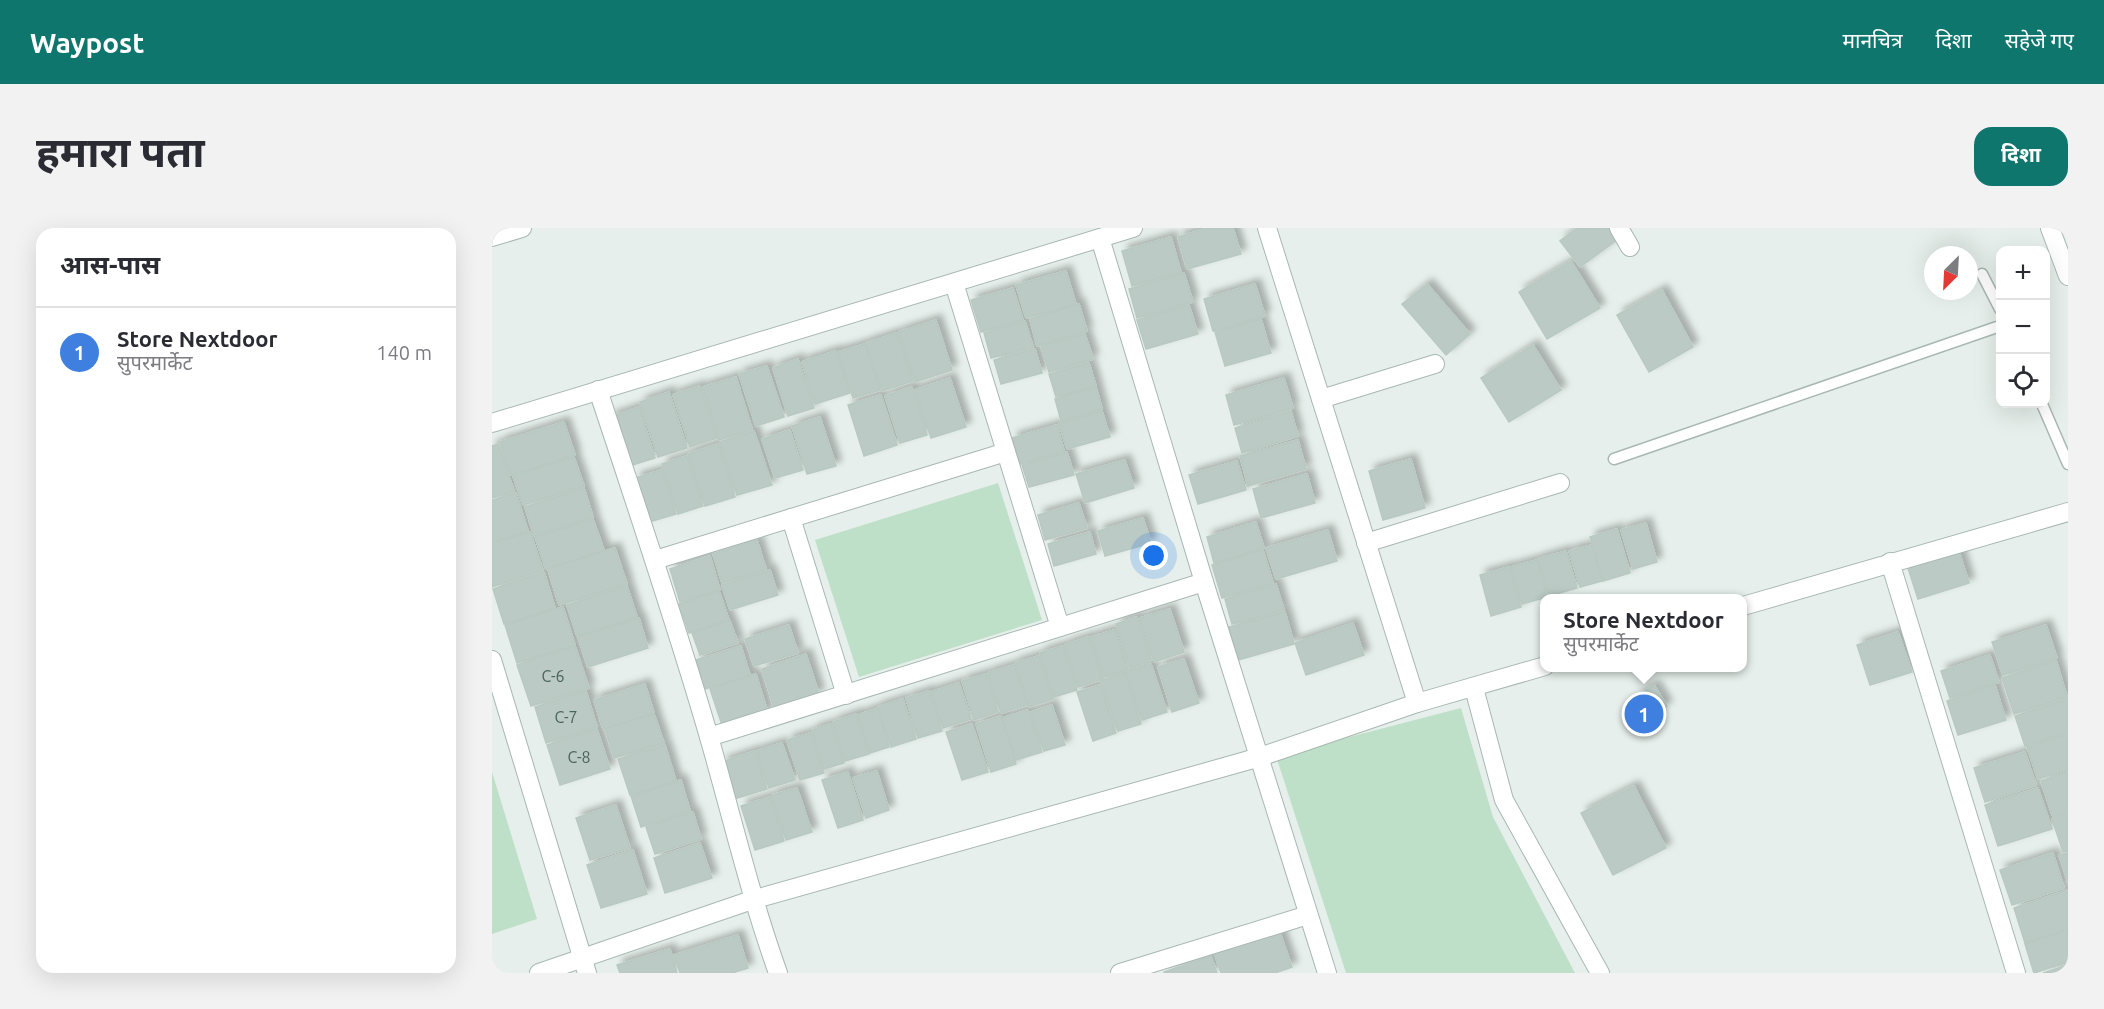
<!DOCTYPE html>
<html lang="hi">
<head>
<meta charset="utf-8">
<style>
  body { margin:0; font-family:Ubuntu,"Noto Sans Devanagari",sans-serif; background:#f2f2f3; color:#2b2b33 }
  .controls { position:absolute; right:18px; top:18px; display:grid; overflow:hidden; border-radius:12px; box-shadow:0 6px 24px #0002 }
  .controls button { width:54px; height:54px; display:grid; place-items:center; padding:0; border:0; border-bottom:2px solid #e1e1e2; background:#fff; color:#2b2b33; font:30px sans-serif }
  .compass { position:absolute; left:1432px; top:18px; width:54px; height:54px; border-radius:50%; background:#fff; box-shadow:0 6px 24px #0002; rotate:204deg }
  .you { position:absolute; left:662px; top:328px; width:21px; height:21px; margin:-15px; border:4px solid #fff; border-radius:50%; background:#1a73e8; box-shadow:0 0 0 9px #1a73e833 }
  .badge { display:grid; place-items:center; width:39px; height:39px; border-radius:50%; background:#0f766e; color:#fff; font-size:20px; font-weight:700 }
  .pin { position:absolute; translate:-50% -50%; border:3px solid #fff; box-shadow:0 2px 6px #0006 }
  .popup { position:absolute; left:1048px; top:366px; width:207px; height:78px; box-sizing:border-box; display:grid; place-content:center; border-radius:12px; background:#fff; filter:drop-shadow(0 2px 4px #0005); font-size:20px; white-space:nowrap; color:#7c7c81 }
  .popup b { font-size:22px; color:#2b2b33 }
  .popup::after { content:''; position:absolute; left:50%; top:100%; margin-left:-12px; border:12px solid transparent; border-top-color:#fff }
  .list { margin:0; padding:0; list-style:none }
  h2 { display:flex; justify-content:space-between; align-items:center; height:78px; margin:0; padding:0 24px; font-size:26px }
  h2 small { font-size:20px; font-weight:400; color:#7c7c81 }
  .list li { display:grid; grid-template-columns:39px 1fr auto; gap:18px; align-items:center; box-sizing:border-box; height:90px; padding:0 24px; border-top:2px solid #e1e1e2 }
  .list b { display:block; font-size:22px; white-space:nowrap }
  .list p { margin:0; font-size:20px; white-space:nowrap; color:#7c7c81 }
  .list em { font-size:20px; font-style:normal; color:#7c7c81 }
  .icon { flex:none; width:33px; height:33px; fill:none; stroke:currentColor; stroke-width:2; stroke-linecap:round; stroke-linejoin:round }
  .map { position:relative; flex:none; width:1576px; height:745px; overflow:hidden; border-radius:18px }
  header { display:flex; align-items:center; gap:36px; box-sizing:border-box; height:84px; padding:0 30px; background:#0f766e; color:#fff }
  header strong { font-size:28px }
  nav { display:flex; gap:33px; margin-inline-start:auto; font-size:21px }
  .intro { display:flex; align-items:center; justify-content:space-between; box-sizing:border-box; height:144px; padding:0 36px }
  h1 { margin:0; font-size:42px }
  .button { padding:15px 27px; border-radius:18px; background:#0f766e; color:#fff; font-size:21px; font-weight:700 }
  main { display:flex; gap:36px; padding:0 36px }
  aside { flex:1; background:#fff; border-radius:18px; box-shadow:0 6px 24px #0002 }
  .map>svg:first-child { display:block }
  .green { fill:#bfe0c8 }
  .building { fill:#bbcac4; stroke:#b8c9c2; stroke-width:1.5; filter:url(#shadow) }
  .lines { fill:none; stroke-linecap:round; stroke-linejoin:round }
  .service-casing { stroke:#a8b8b2; stroke-width:13 }
  .minor-casing { stroke:#a8b8b2; stroke-width:20 }
  .service { stroke:#fff; stroke-width:10 }
  .minor { stroke:#fff; stroke-width:18 }
  .labels { text-anchor:middle; stroke-width:6; stroke-linejoin:round; paint-order:stroke }
  .number-label { font-size:16px; fill:#4a645c }
</style>
</head>
<body>
<header>
<strong>Waypost</strong>
<nav><a>मानचित्र</a><a>दिशा</a><a>सहेजे गए</a></nav>
</header>
<div class="intro"><h1>हमारा पता</h1><a class="button">दिशा</a></div>
<main>
<aside>
<h2>आस-पास<small></small></h2>
<ul class="list">
<li><span class="badge" style="background:#3f7fe0">1</span><div><b>Store Nextdoor</b><p>सुपरमार्केट</p></div><em>140 m</em></li>
</ul>
</aside>
<div class="map">
<svg width="1576" height="745" viewBox="0 0 1576 745">
  <defs>
    <filter id="shadow"><feDropShadow dx="5.5" dy="-5.5" stdDeviation="3" flood-color="#0004"/></filter>
  </defs>
  <rect width="100%" height="100%" fill="#e6efeb"/>
  <g class="green">
    <polygon points="506,255 550,392 367,449 323,312"/>
    <polygon points="969,480 1001,589 1083,745 854,745 784,528"/>
    <polygon points="0,544 45,691 0,706"/>
  </g>
  <g class="building">
    <polygon points="716,0 741,0 749,26 695,41 686,9"/>
    <polygon points="1085,0 1118,0 1126,11 1088,39 1068,13"/>
    <polygon points="679,9 689,44 640,58 630,23"/>
    <polygon points="1079,33 1108,80 1055,111 1027,64"/>
    <polygon points="574,43 584,76 534,90 524,57"/>
    <polygon points="692,45 701,74 645,90 637,61"/>
    <polygon points="763,56 773,88 721,103 712,71"/>
    <polygon points="935,56 978,106 954,127 910,76"/>
    <polygon points="521,60 531,92 489,104 479,72"/>
    <polygon points="1170,62 1201,119 1157,144 1125,87"/>
    <polygon points="587,76 595,103 545,118 538,91"/>
    <polygon points="697,77 706,106 654,121 645,92"/>
    <polygon points="769,91 779,125 733,138 723,104"/>
    <polygon points="444,92 460,142 423,154 407,104"/>
    <polygon points="533,93 541,119 499,130 492,105"/>
    <polygon points="405,105 421,153 390,163 374,115"/>
    <polygon points="593,106 601,131 557,144 549,118"/>
    <polygon points="373,116 388,162 361,170 346,124"/>
    <polygon points="1041,117 1069,162 1017,194 989,150"/>
    <polygon points="543,121 550,145 509,156 502,132"/>
    <polygon points="344,123 358,165 323,176 310,134"/>
    <polygon points="306,131 322,180 296,188 281,140"/>
    <polygon points="597,135 604,158 564,169 557,146"/>
    <polygon points="275,138 292,189 264,198 247,146"/>
    <polygon points="244,149 260,201 227,212 211,159"/>
    <polygon points="458,150 474,199 439,210 423,162"/>
    <polygon points="792,150 801,180 742,197 734,167"/>
    <polygon points="208,158 225,210 198,219 181,167"/>
    <polygon points="420,159 435,207 408,215 393,168"/>
    <polygon points="604,159 610,181 569,193 563,171"/>
    <polygon points="177,164 195,220 166,229 148,174"/>
    <polygon points="389,167 405,217 372,228 356,177"/>
    <polygon points="147,179 163,230 134,239 118,189"/>
    <polygon points="610,183 618,209 575,221 567,195"/>
    <polygon points="799,183 806,208 750,225 743,200"/>
    <polygon points="328,189 344,238 315,246 300,198"/>
    <polygon points="72,194 83,227 19,247 8,214"/>
    <polygon points="565,197 572,223 528,236 520,210"/>
    <polygon points="298,202 311,242 283,250 270,211"/>
    <polygon points="262,203 280,257 245,267 228,214"/>
    <polygon points="806,212 814,241 756,258 748,228"/>
    <polygon points="6,216 22,263 0,270 0,218"/>
    <polygon points="226,216 243,269 213,278 196,226"/>
    <polygon points="575,224 582,247 537,259 530,237"/>
    <polygon points="195,228 211,278 186,286 170,236"/>
    <polygon points="82,229 92,258 31,277 21,248"/>
    <polygon points="919,231 933,280 891,292 877,243"/>
    <polygon points="633,232 642,260 593,275 584,246"/>
    <polygon points="745,233 754,262 706,276 697,247"/>
    <polygon points="170,242 184,286 157,294 143,250"/>
    <polygon points="815,246 823,275 769,290 761,261"/>
    <polygon points="92,260 101,289 42,308 33,279"/>
    <polygon points="24,265 36,303 0,314 0,272"/>
    <polygon points="587,275 595,300 553,312 546,287"/>
    <polygon points="651,290 659,315 613,328 606,303"/>
    <polygon points="101,291 112,322 54,341 43,309"/>
    <polygon points="764,294 772,320 722,335 715,309"/>
    <polygon points="1154,295 1165,334 1141,341 1129,302"/>
    <polygon points="1125,301 1138,345 1111,353 1098,309"/>
    <polygon points="836,302 845,333 784,351 774,320"/>
    <polygon points="38,304 51,342 0,359 0,315"/>
    <polygon points="598,304 604,326 562,338 556,316"/>
    <polygon points="265,312 274,341 230,355 221,326"/>
    <polygon points="1100,317 1110,353 1088,359 1077,323"/>
    <polygon points="123,320 135,356 67,377 56,341"/>
    <polygon points="1466,320 1477,355 1426,371 1415,337"/>
    <polygon points="771,322 781,355 730,370 720,337"/>
    <polygon points="1074,323 1085,360 1057,368 1046,331"/>
    <polygon points="218,328 228,362 188,374 178,341"/>
    <polygon points="1045,332 1055,369 1030,376 1019,339"/>
    <polygon points="1017,339 1029,379 999,388 988,347"/>
    <polygon points="278,342 286,367 238,382 230,357"/>
    <polygon points="52,344 63,380 12,396 1,361"/>
    <polygon points="784,356 792,382 740,396 733,371"/>
    <polygon points="135,358 145,389 85,408 75,377"/>
    <polygon points="227,363 237,392 197,405 187,376"/>
    <polygon points="71,379 83,417 25,435 13,397"/>
    <polygon points="678,381 692,424 662,434 648,390"/>
    <polygon points="793,384 802,416 746,432 737,399"/>
    <polygon points="645,389 659,433 638,440 624,396"/>
    <polygon points="147,390 156,420 96,439 86,409"/>
    <polygon points="238,393 246,415 208,427 200,405"/>
    <polygon points="861,395 872,427 814,447 803,415"/>
    <polygon points="297,397 306,425 262,438 253,411"/>
    <polygon points="1554,397 1565,430 1511,447 1500,414"/>
    <polygon points="623,402 636,441 612,449 599,409"/>
    <polygon points="1406,404 1420,444 1378,457 1365,417"/>
    <polygon points="597,409 611,451 586,459 573,417"/>
    <polygon points="83,418 97,460 39,478 25,437"/>
    <polygon points="249,418 258,447 213,461 204,432"/>
    <polygon points="571,418 585,462 562,469 548,425"/>
    <polygon points="314,426 327,466 282,480 270,441"/>
    <polygon points="1498,427 1507,454 1458,470 1449,443"/>
    <polygon points="547,428 561,471 537,479 523,435"/>
    <polygon points="692,431 707,475 680,484 666,439"/>
    <polygon points="1564,432 1575,469 1522,486 1510,450"/>
    <polygon points="659,436 675,484 650,492 634,444"/>
    <polygon points="522,437 535,477 509,485 496,445"/>
    <polygon points="633,445 649,496 626,503 609,453"/>
    <polygon points="264,446 276,485 231,500 218,461"/>
    <polygon points="494,446 506,484 482,492 470,453"/>
    <polygon points="467,455 479,491 451,500 439,464"/>
    <polygon points="153,456 162,485 111,501 102,472"/>
    <polygon points="608,457 624,505 601,513 585,464"/>
    <polygon points="1162,457 1175,478 1159,489 1145,468"/>
    <polygon points="1503,457 1514,492 1466,507 1455,473"/>
    <polygon points="94,463 105,499 54,515 43,479"/>
    <polygon points="437,463 450,503 426,510 414,470"/>
    <polygon points="411,471 424,511 399,519 386,479"/>
    <polygon points="1576,471 1576,504 1533,518 1523,488"/>
    <polygon points="560,477 573,517 552,523 539,484"/>
    <polygon points="386,480 397,519 378,525 366,487"/>
    <polygon points="536,482 550,524 524,532 510,490"/>
    <polygon points="162,486 172,515 122,530 113,501"/>
    <polygon points="364,486 377,526 353,533 341,494"/>
    <polygon points="509,488 524,536 499,544 484,496"/>
    <polygon points="339,496 352,535 332,541 320,502"/>
    <polygon points="480,496 496,544 470,552 454,504"/>
    <polygon points="105,501 118,541 68,557 55,517"/>
    <polygon points="319,505 332,545 308,552 295,512"/>
    <polygon points="1576,506 1576,541 1546,551 1535,519"/>
    <polygon points="290,515 303,552 277,560 265,523"/>
    <polygon points="173,517 184,553 138,567 126,531"/>
    <polygon points="263,523 275,561 242,571 230,534"/>
    <polygon points="1533,524 1544,557 1493,574 1482,540"/>
    <polygon points="385,543 397,582 374,590 361,550"/>
    <polygon points="356,544 371,592 346,600 330,552"/>
    <polygon points="1576,544 1576,584 1561,589 1549,553"/>
    <polygon points="189,552 198,583 149,599 139,568"/>
    <polygon points="1142,558 1174,620 1121,647 1089,585"/>
    <polygon points="305,560 320,604 294,612 280,567"/>
    <polygon points="1546,560 1560,601 1506,618 1493,577"/>
    <polygon points="278,569 292,613 263,622 249,578"/>
    <polygon points="124,577 138,620 98,632 84,590"/>
    <polygon points="201,584 209,611 163,626 154,599"/>
    <polygon points="1576,586 1576,623 1571,624 1560,591"/>
    <polygon points="208,615 220,650 173,665 162,630"/>
    <polygon points="141,622 155,666 109,680 95,637"/>
    <polygon points="1561,625 1572,660 1520,677 1508,642"/>
    <polygon points="1576,625 1576,654 1567,627"/>
    <polygon points="1576,662 1576,701 1533,715 1522,680"/>
    <polygon points="787,702 800,739 783,745 729,745 722,724"/>
    <polygon points="1576,702 1576,734 1542,745 1533,716"/>
    <polygon points="246,707 256,740 240,745 188,745 182,727"/>
    <polygon points="178,721 185,745 128,745 125,737"/>
    <polygon points="719,728 725,745 672,745 672,744"/>
    <polygon points="1576,737 1576,745 1551,745"/>
  </g>
  <g class="lines">
    <g class="service-casing">
      <g id="service">
        <polyline points="1490,46 1508,81"/>
        <polyline points="1550,176 1576,236"/>
        <polyline points="1122,231 1508,98"/>
      </g>
    </g>
    <g class="minor-casing">
      <g id="minor">
        <polyline points="775,0 925,475"/>
        <polyline points="1127,0 1138,19"/>
        <polyline points="1558,0 1576,48"/>
        <polyline points="0,9 30,0"/>
        <polyline points="608,10 712,354 835,745"/>
        <polyline points="462,55 568,399"/>
        <path d="M 106,162 C 144,277 183,392 217,509 C 240,589 258,667 286,745"/>
        <polyline points="829,171 943,136"/>
        <polyline points="0,195 641,0"/>
        <polyline points="299,290 354,467"/>
        <polyline points="874,315 1068,255"/>
        <polyline points="163,332 514,224"/>
        <polyline points="1398,334 1524,745"/>
        <polyline points="1251,378 1576,284"/>
        <polyline points="0,432 95,745"/>
        <polyline points="982,460 1012,572 1108,745"/>
        <polyline points="217,509 712,354"/>
        <polyline points="47,745 260,672 768,529 925,475 1053,438"/>
        <polyline points="628,745 816,687"/>
      </g>
    </g>
    <use href="#service" class="service"/>
    <use href="#minor" class="minor"/>
  </g>
  <g class="labels">
    <g class="number-label">
      <text x="61" y="454">C-6</text>
      <text x="74" y="495">C-7</text>
      <text x="87" y="535">C-8</text>
    </g>
  </g>
</svg>
<div class="controls">
<button>+</button>
<button>−</button>
<button><svg class="icon" aria-label="locate" viewBox="0 0 24 24"><circle cx="12" cy="12" r="6"/><path d="M12 2v4M12 18v4M2 12h4M18 12h4"/></svg></button>
</div>
<svg class="compass" viewBox="-18 -18 36 36"><path d="M0-13l5 13h-10z" fill="#e53935"/><path d="M0 13l5-13h-10z" fill="#7c7c81"/></svg>
<div class="you"></div>
<div class="pin badge" style="left:1152px;top:486px;background:#3f7fe0">1</div>
<div class="popup"><b>Store Nextdoor</b>सुपरमार्केट</div>
</div>
</main>
</body>
</html>
